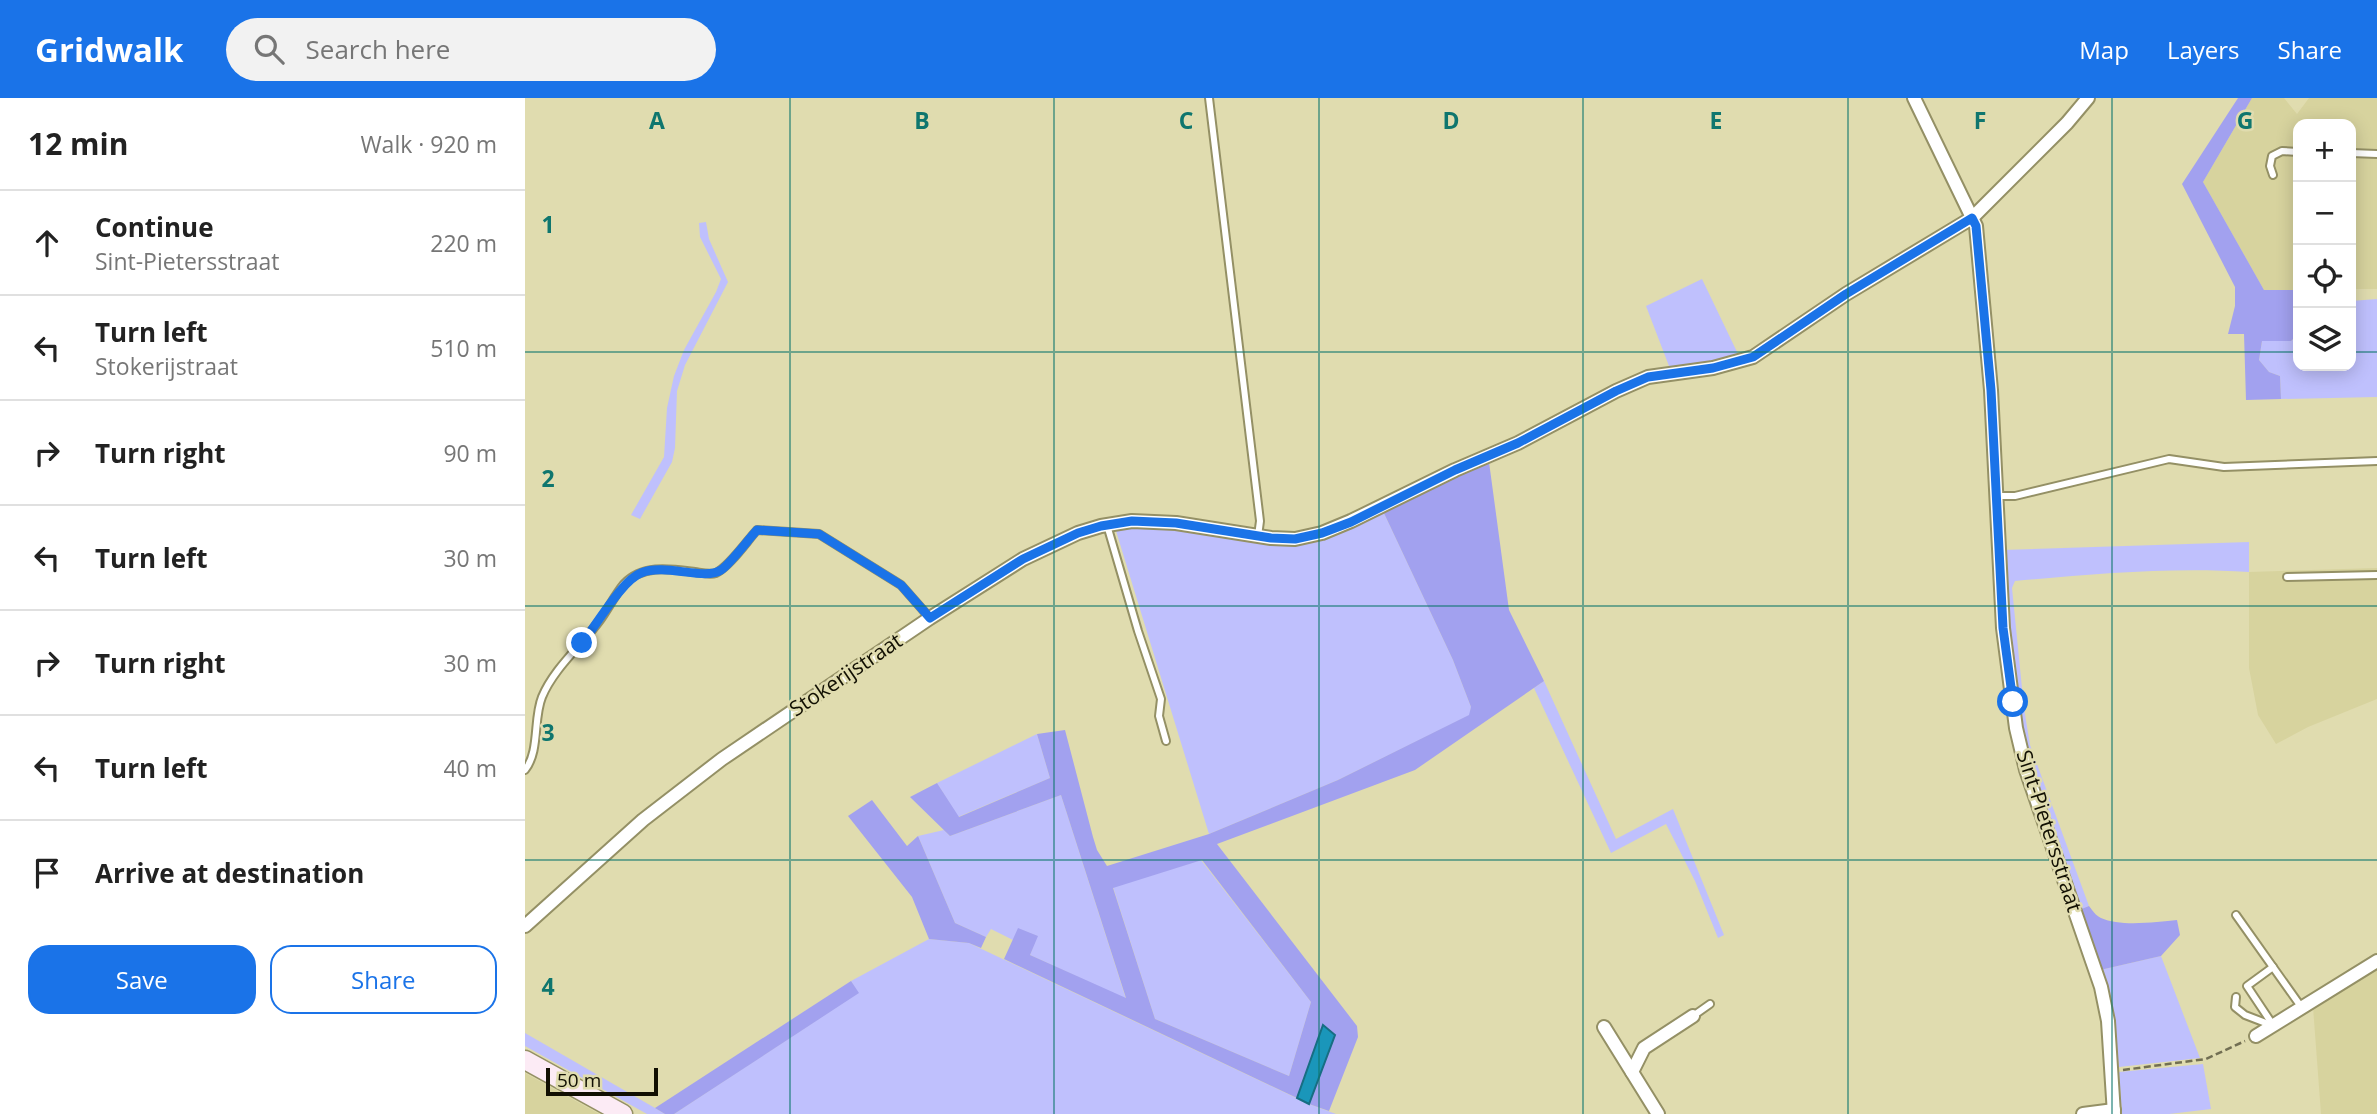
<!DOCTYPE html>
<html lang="en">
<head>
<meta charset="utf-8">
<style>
  body { margin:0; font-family:"Open Sans",sans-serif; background:#f2f2f2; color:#222 }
  .controls { position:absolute; right:21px; top:21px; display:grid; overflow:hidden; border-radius:14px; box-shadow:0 4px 18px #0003 }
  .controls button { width:63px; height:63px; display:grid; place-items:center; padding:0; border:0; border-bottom:2px solid #e0e0e0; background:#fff; color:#222; font:35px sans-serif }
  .scale { position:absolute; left:21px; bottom:18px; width:112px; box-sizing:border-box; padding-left:7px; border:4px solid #110f02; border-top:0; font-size:19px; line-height:24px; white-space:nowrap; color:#110f02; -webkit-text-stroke:5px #e0dcaf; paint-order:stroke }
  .stop { position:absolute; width:21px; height:21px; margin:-16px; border:5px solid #1a73e8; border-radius:50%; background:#fff }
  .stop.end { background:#1a73e8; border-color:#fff; box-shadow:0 2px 7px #0008 }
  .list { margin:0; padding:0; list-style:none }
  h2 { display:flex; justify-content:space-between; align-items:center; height:91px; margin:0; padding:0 28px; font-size:30px }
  h2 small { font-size:23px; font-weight:400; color:#767676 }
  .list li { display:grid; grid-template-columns:46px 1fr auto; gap:21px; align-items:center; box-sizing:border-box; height:105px; padding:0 28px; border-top:2px solid #e0e0e0 }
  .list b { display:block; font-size:26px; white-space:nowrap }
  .list p { margin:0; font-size:23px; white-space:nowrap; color:#767676 }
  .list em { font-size:23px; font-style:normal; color:#767676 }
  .actions { display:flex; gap:14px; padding:21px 28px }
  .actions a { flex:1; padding:16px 0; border:2px solid #1a73e8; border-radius:21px; text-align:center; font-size:24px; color:#1a73e8 }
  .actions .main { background:#1a73e8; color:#fff }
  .icon { flex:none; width:38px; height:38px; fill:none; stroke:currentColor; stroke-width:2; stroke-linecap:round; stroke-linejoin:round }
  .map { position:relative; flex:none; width:1852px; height:1016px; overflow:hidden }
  header { display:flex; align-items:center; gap:42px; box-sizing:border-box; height:98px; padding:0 35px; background:#1a73e8; color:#fff }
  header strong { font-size:33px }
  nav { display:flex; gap:38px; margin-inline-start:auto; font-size:24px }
  .search { width:490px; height:63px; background:#f2f2f2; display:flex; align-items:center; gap:18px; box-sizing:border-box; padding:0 24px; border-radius:38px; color:#767676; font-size:26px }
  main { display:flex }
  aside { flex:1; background:#fff }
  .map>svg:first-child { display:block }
  .built { fill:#d7d39e }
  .green { fill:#bfc0fd }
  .forest { fill:#a2a1ef; fill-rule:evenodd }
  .water { fill:#1a96ba; stroke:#176e83; stroke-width:2 }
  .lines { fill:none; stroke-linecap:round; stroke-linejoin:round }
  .lane-casing { stroke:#949065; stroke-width:10 }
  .street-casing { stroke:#949065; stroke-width:16 }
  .secondary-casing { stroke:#949065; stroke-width:21 }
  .path { stroke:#726f53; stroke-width:2.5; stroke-dasharray:7 3.5; stroke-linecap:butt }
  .lane { stroke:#fff; stroke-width:6 }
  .street { stroke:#fff; stroke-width:12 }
  .secondary { stroke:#fcebf5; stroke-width:18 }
  .route { stroke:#1a73e8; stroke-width:9 }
  .grid { fill:none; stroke:#0f766e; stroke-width:2; stroke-opacity:0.55 }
  .labels { text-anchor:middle; stroke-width:5; stroke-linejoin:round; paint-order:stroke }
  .street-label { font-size:21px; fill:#110f02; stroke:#e0dcaf }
  .grid-label { font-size:23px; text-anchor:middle; font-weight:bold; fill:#0f766e; stroke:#e0dcaf; stroke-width:5; stroke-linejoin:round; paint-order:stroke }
</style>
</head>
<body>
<header>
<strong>Gridwalk</strong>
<div class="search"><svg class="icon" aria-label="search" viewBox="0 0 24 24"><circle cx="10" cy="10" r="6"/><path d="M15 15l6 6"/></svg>Search here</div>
<nav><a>Map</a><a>Layers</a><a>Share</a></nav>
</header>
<main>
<aside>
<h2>12 min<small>Walk · 920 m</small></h2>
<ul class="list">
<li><svg class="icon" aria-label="ahead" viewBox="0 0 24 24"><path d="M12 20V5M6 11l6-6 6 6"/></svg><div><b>Continue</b><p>Sint-Pietersstraat</p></div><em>220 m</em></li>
<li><svg class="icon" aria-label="left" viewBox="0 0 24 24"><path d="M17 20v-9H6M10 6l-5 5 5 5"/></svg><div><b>Turn left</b><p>Stokerijstraat</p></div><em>510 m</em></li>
<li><svg class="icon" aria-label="right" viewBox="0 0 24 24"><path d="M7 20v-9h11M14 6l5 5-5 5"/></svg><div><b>Turn right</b></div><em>90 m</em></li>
<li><svg class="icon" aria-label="left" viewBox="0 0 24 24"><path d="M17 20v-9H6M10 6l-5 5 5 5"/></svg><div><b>Turn left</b></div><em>30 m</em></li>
<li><svg class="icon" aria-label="right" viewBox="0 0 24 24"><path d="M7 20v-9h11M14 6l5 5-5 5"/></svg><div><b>Turn right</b></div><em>30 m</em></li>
<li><svg class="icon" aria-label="left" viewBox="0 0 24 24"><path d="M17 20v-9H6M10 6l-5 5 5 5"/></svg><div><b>Turn left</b></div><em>40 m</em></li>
<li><svg class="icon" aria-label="arrive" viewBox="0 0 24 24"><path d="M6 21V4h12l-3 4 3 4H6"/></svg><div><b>Arrive at destination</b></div></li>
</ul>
<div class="actions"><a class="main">Save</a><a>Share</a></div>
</aside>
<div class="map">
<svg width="1852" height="1016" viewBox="0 0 1852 1016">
  <rect width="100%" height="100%" fill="#e0dcaf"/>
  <g class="built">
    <polygon points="1727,0 1759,0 1772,16 1784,0 1852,0 1852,191 1826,191 1826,26 1773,26 1773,192 1739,192 1678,84"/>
    <polygon points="1852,470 1852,601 1783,629 1751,646 1733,617 1724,570 1724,474"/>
    <polygon points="1852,867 1852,1016 1796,1016 1788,909"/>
    <polygon points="0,975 69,1013 75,1016 0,1016"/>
  </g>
  <g class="green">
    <polygon points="181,124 184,141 203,184 160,267 152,293 150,350 147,364 115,421 106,417 139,359 142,310 149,278 159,252 191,194 196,181 175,139 174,125"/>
    <polygon points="1177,181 1213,256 1170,267 1144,268 1121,208"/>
    <polygon points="1852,201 1852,299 1756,301 1755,278 1744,274 1734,262 1737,243 1766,243 1773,236 1773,268 1826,268 1826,203"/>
    <path d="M 858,413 L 928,562 L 946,609 L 945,617 L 813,682 L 684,736 L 591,433 C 643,418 700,440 752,447 L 770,446 Z"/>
    <path d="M 1724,444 L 1724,474 C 1645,469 1568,476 1490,483 L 1487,490 L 1499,610 L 1505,647 L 1564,808 L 1554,812 L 1506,680 L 1491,614 L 1477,452 Z"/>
    <polygon points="1019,583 1091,741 1148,711 1199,837 1193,840 1170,783 1141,726 1086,755 1009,590"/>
    <polygon points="512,636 525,680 433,719 412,685"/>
    <polygon points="536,697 601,901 505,857 512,838 494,831 488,842 466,831 461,839 430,825 393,738 419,732 425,738"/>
    <polygon points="676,762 786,904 764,978 630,921 588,789"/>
    <polygon points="404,841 444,845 784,1006 811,1016 149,1016 333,895 326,883"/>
    <polygon points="1636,858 1675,960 1594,969 1589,924 1575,872"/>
    <polygon points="0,935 130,1010 140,1016 122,1016 0,948"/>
    <polygon points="1678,966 1686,1011 1644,1016 1597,1016 1594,974"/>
  </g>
  <g class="forest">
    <polygon points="1713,0 1727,0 1678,84 1739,192 1773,192 1773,236 1766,243 1737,243 1734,262 1744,274 1755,278 1756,301 1721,302 1719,236 1703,236 1710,208 1710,189 1657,86"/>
    <path d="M 964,364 L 984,512 L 1019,583 L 890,672 L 692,746 L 832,928 L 833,939 L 804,1013 L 784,1006 L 810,937 L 798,928 L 772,1000 L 479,861 L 493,830 L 513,838 L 505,857 L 601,900 L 536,697 L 425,738 L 385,699 L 412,685 L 434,719 L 525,680 L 512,636 L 540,632 L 568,739 L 572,752 L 582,768 L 684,736 L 813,682 L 944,617 L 946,609 L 928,562 L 858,413 ZM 677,762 L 786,904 L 764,978 L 630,921 L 588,790 Z"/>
    <polygon points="347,702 382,748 393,738 430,825 461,839 456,850 444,845 404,841 387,799 323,718"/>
    <path d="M 1564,808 C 1567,812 1571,818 1576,820 C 1595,829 1632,824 1652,822 L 1655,837 L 1636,858 L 1575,872 L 1554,812 Z"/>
    <polygon points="326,883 334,895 149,1016 140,1016 130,1010"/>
  </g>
  <polygon class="water" points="798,927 810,937 784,1006 772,1000"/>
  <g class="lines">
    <g class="lane-casing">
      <g id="lane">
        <polyline points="684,0 735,423 733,438"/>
        <polyline points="1826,55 1852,56"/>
        <polyline points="1748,77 1745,68 1747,58 1757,53 1773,54"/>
        <polyline points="1471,398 1490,398 1644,361 1699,369 1852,363"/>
        <polyline points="582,427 613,533 636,601 634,618 641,643"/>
        <polyline points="1762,479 1852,477"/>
        <path d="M 0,672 C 15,653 8,621 17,599 C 29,570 57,547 75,522 C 83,511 90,497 99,486 C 118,466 146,471 170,474 C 177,475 185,477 191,475 C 204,469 222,443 232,432 L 294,436 L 376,487 L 405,520"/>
        <polyline points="1711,817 1777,910"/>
        <polyline points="1711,899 1710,909 1720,917 1746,927"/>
        <polyline points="1168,918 1185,906"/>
        <polyline points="1748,927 1722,888 1748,869"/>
      </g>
    </g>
    <g class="street-casing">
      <g id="street">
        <polyline points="1389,0 1451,128 1466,292 1478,530 1491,630 1501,672 1576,889 1583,923 1589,1016"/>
        <polyline points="0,828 118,722 197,661 405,520 498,461 553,435 576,428 607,423 651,425 746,440 770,441 797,435 826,423 930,372 993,345 1091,293 1123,279 1188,270 1228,259 1321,196 1447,120 1542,25 1563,0"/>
        <polyline points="1079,929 1133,1016"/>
        <polyline points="1731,938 1852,863"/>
        <polyline points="1107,974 1119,950 1168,918"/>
        <polyline points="1558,1016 1589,1012"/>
      </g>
    </g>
    <g class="secondary-casing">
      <polyline id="secondary" points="0,962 98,1016"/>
    </g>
    <polyline class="path" points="1598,972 1681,961 1720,943"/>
    <use href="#lane" class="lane"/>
    <use href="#street" class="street"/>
    <use href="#secondary" class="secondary"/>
  </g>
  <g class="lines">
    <path class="route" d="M 57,545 C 71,528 97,482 116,475 C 140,465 180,483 196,472 C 206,465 222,443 232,432 L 294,436 L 376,487 L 405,520 L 498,461 L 553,435 L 576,428 L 607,423 L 651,425 L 746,440 L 770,441 L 797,435 L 826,424 L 930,372 L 993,345 L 1091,293 L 1123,279 L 1188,270 L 1228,259 L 1321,196 L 1447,120 L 1451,128 L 1466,292 L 1478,530 L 1488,604"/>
  </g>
  <path class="grid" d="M 265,0 L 265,1016M 529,0 L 529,1016M 794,0 L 794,1016M 1058,0 L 1058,1016M 1323,0 L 1323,1016M 1587,0 L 1587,1016M 0,254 L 1773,254M 1826,254 L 1852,254M 0,508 L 1852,508M 0,762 L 1852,762"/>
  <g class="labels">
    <g class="street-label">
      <text transform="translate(321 577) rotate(-34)" y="7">Stokerijstraat</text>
      <text transform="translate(1524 733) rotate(72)" y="7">Sint-Pietersstraat</text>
    </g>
  </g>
  <g class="grid-label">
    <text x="132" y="31">A</text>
    <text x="397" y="31">B</text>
    <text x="661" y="31">C</text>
    <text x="926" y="31">D</text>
    <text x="1191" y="31">E</text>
    <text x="1455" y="31">F</text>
    <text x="1720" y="31">G</text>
    <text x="23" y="135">1</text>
    <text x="23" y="389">2</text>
    <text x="23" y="643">3</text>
    <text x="23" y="897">4</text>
  </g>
</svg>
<div class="controls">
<button>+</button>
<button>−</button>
<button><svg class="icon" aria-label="locate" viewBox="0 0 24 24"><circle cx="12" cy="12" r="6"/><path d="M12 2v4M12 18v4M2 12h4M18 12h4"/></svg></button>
<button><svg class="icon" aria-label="layers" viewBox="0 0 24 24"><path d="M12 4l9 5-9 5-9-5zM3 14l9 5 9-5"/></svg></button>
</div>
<div class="scale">50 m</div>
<div class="stop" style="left:1488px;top:604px"></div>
<div class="stop end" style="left:57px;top:545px"></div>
</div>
</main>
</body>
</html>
